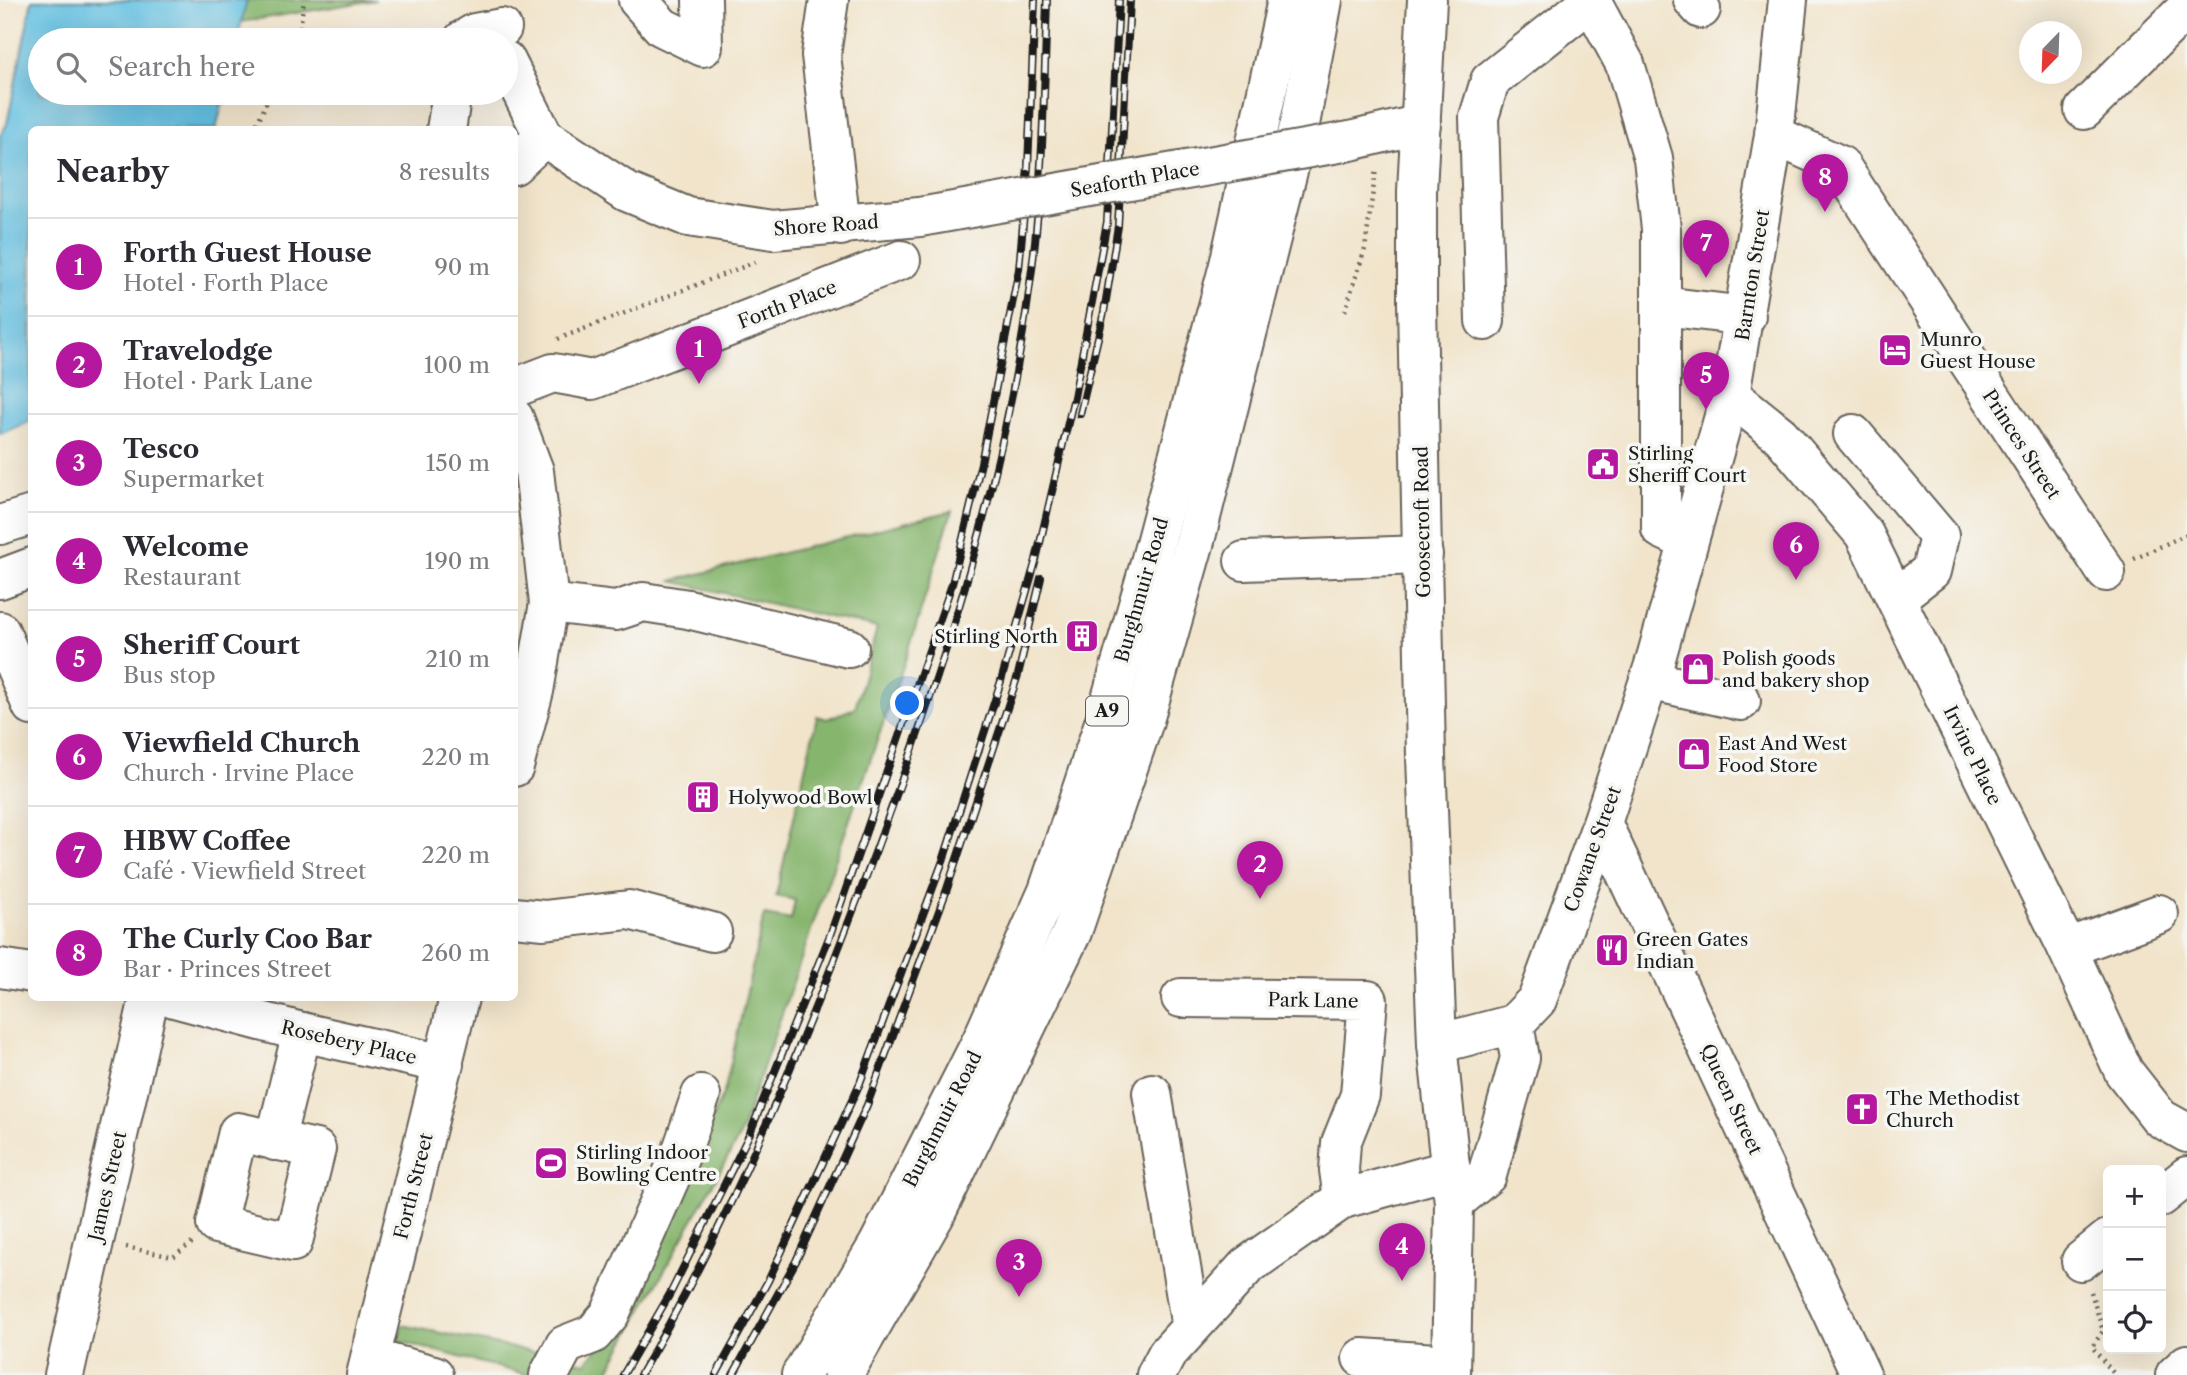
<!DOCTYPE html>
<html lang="en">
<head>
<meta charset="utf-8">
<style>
  body { margin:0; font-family:"Libre Caslon Text",serif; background:#f7f7f7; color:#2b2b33 }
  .controls { position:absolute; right:21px; bottom:21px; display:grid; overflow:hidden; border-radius:10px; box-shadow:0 7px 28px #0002 }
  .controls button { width:63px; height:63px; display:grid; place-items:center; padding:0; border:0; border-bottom:2px solid #e1e1e2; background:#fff; color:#2b2b33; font:35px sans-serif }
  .compass { position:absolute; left:2019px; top:21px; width:63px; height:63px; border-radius:50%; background:#fff; box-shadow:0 7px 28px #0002; rotate:203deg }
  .you { position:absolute; left:908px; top:704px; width:24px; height:24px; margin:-18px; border:5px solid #fff; border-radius:50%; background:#1a73e8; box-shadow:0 0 0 10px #1a73e833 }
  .badge { display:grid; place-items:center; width:46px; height:46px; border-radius:50%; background:#b5179e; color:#fff; font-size:23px; font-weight:700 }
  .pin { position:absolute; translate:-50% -58px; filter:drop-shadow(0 2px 4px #0008) }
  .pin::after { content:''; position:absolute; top:37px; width:24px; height:21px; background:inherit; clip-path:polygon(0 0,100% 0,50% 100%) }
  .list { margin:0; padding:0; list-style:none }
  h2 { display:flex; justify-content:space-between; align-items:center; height:91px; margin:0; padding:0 28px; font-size:30px }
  h2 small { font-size:23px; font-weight:400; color:#7c7c81 }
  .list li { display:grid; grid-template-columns:46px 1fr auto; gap:21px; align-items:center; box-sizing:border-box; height:98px; padding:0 28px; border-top:2px solid #e1e1e2 }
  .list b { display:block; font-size:26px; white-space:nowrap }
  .list p { margin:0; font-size:23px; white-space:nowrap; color:#7c7c81 }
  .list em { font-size:23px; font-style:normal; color:#7c7c81 }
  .icon { flex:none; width:38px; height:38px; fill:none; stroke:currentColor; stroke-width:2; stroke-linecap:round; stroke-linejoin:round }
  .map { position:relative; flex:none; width:2187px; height:1375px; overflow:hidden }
  .search { position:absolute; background:#fff; box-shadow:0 7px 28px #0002; left:28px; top:28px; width:490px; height:77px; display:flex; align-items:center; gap:18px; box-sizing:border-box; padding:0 24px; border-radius:38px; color:#7c7c81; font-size:26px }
  .panel { position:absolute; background:#fff; box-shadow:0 7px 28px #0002; left:28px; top:126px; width:490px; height:875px; border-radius:10px }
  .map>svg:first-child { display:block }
  .forest { fill:#86b56d; stroke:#516844; stroke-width:2 }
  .water { fill:#63c0e1; stroke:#406e7e; stroke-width:2 }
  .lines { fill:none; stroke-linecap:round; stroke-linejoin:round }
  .minor-casing { stroke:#676259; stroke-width:42 }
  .major-casing { stroke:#676259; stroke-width:42 }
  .path { stroke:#676259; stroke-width:4.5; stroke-dasharray:2 5; stroke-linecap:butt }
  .minor { stroke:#fff; stroke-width:38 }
  .major { stroke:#fff; stroke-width:38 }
  .rail-casing { stroke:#1c1c1c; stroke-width:8 }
  .rail { stroke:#f6f6f2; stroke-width:5; stroke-dasharray:16; stroke-linecap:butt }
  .minor-bridge-casing { stroke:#676259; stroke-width:42; stroke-linecap:butt }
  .minor-bridge { stroke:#fff; stroke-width:38 }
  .labels { text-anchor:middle; stroke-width:7; stroke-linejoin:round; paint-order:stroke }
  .shield { fill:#f6f6f2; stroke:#5d5d5c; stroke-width:2 }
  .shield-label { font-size:18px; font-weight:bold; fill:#1c1c1c }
  .street-label { font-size:19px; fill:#1c1c1c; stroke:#f6f6f2 }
  .poi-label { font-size:19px; fill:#1c1c1c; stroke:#f6f6f2; text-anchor:start }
</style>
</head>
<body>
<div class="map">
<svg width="2187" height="1375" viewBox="0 0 2187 1375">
  <rect width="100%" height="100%" fill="#f6f6f2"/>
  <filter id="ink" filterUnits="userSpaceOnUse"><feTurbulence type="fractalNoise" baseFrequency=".0143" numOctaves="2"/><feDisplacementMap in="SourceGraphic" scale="14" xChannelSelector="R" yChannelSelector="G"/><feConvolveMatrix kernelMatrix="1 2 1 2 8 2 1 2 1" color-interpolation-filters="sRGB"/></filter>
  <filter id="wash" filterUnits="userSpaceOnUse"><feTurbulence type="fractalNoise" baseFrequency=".00686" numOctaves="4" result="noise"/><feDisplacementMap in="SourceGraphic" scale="28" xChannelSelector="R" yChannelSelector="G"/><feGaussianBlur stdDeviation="1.57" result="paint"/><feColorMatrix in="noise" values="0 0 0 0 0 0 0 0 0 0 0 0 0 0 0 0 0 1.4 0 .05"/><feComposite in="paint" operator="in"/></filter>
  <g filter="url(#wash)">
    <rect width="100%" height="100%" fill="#f1e4cb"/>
    <g class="forest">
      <polygon points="247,0 376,0 241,22"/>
      <polygon points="952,511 908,652 739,1137 606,1375 528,1375 398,1341 402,1325 586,1363 628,1309 725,1089 764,915 791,920 795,900 776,896 817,716 827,719 855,708 877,628 671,581"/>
    </g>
    <polygon class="water" points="32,0 247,0 237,40 40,40 40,93 225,93 216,129 32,130 31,421 0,434 0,136 7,124"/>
  </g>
  <g filter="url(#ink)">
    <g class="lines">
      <g class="minor-casing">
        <g id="minor">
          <polyline points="638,0 662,27 703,47 702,0"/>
          <polyline points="829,0 821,55 841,226"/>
          <polyline points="1693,0 1701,9"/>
          <polyline points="1591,1 1625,64 1653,158 1661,229 1661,529 1687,541"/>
          <polyline points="463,40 475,33 502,28"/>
          <polyline points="506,61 544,137 627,192 688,217 773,230 920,217"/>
          <polyline points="2084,110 2187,8"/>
          <polyline points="446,130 452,93"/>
          <polyline points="1774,135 1840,165 2106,572"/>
          <polyline points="1350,141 1421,124"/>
          <polyline points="514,165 544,137"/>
          <polyline points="1662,306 1746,316"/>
          <polyline points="1485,321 1479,117 1490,81 1592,0"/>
          <polyline points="514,388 553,373 592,380 901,260"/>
          <polyline points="1730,395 1780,435 1864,534 2067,948 2124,1072 2160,1118 2187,1133"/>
          <polyline points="514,418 534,471 549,603 534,691 514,767"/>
          <polyline points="1853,434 1939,536 1931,571 1896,598"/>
          <polyline points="0,525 32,515"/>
          <polyline points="1244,561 1423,555"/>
          <polyline points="0,579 32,567"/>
          <polyline points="549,603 616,611 643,602 688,609 849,648"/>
          <polyline points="0,631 32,706"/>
          <polyline points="1649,680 1741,701"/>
          <polyline points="1602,823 1861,1375"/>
          <polyline points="514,917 544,920 629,910 712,932"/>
          <polyline points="2067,948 2159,914"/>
          <polyline points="0,968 32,973"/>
          <polyline points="174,998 302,1032 444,1064"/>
          <polyline points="1181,998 1368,1000 1360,1095 1341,1143 1339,1170 1343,1199"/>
          <polyline points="1437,1044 1514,1024 1537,1000 1602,823 1654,665 1730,395 1774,135 1788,0"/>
          <polyline points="1152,1093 1191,1327"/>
          <polygon points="238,1132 316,1149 293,1242 216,1224"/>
          <polyline points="275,1141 302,1032"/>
          <polyline points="2161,1197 2187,1176"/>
          <polyline points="1454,1203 1487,1175 1520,1058 1514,1024"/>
          <polyline points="2081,1261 2108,1239"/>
          <polyline points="370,1358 434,1375"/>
          <polyline points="1362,1358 1451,1364"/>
          <polyline points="64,1375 149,998"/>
          <polyline points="366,1375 459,998"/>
          <polyline points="549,1375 565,1345 593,1334 610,1314 680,1156 701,1095"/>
          <polyline points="1156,1375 1167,1354 1247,1266 1343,1199 1451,1169"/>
          <polyline points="2175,1375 2187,1364"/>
        </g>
      </g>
      <g class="major-casing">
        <g id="major">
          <polyline points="1427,0 1417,191 1417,303 1426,757 1437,1044 1454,1203 1451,1375"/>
          <polyline points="801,1375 878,1245 982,1040 1048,891 1104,723 1148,570 1229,265 1287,0"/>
          <polyline points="843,1375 935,1215 1072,932 1143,724 1195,541 1301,119 1323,0"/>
        </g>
      </g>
      <g class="path">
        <polyline points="295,40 300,28 304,0"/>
        <polyline points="254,130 271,93"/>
        <polyline points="1345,311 1365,249 1376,169"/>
        <polyline points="558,339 758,261"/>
        <polyline points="2134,559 2187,534"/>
        <polyline points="126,1247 173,1257 192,1243"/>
        <polyline points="2091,1292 2103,1331 2092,1347 2115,1375"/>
      </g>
      <use href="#minor" class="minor"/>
      <use href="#major" class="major"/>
      <g class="rail-casing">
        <g id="rail">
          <polyline points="1080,414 1104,312 1118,226 1130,0"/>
          <polyline points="623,1375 671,1292 750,1133 830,935 952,584 981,463 1019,269 1028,167 1035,0"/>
          <path d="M 640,1375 C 718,1243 778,1102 834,960 C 921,737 1003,508 1032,269 C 1043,180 1044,90 1047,0"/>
          <polyline points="716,1375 768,1281 860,1083 944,858 1001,681 1036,560 1074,397 1107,222 1119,0"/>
          <polyline points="733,1375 796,1261 867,1105 946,892 1018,675 1041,578"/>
        </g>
      </g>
      <use href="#rail" class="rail"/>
      <g class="minor-bridge-casing">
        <polyline id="minor-bridge" points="920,217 1350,141"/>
      </g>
      <use href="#minor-bridge" class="minor-bridge"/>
    </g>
  </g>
  <defs>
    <g id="hotel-square" transform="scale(1.75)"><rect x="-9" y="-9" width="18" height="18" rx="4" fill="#b5179e" stroke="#f6f6f2"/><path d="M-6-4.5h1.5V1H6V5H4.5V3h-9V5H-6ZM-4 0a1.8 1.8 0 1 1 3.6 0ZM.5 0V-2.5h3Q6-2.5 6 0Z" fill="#fff"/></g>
    <g id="civic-square" transform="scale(1.75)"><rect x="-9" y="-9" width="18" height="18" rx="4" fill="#b5179e" stroke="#f6f6f2"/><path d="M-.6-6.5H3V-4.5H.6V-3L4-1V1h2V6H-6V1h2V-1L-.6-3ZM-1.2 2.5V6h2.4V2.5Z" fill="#fff"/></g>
    <g id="building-square" transform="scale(1.75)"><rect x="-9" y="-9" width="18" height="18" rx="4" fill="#b5179e" stroke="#f6f6f2"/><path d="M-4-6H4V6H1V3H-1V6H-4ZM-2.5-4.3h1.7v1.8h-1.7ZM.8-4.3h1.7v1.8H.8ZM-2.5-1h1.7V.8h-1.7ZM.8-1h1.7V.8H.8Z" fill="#fff"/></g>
    <g id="shop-square" transform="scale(1.75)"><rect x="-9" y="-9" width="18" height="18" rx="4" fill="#b5179e" stroke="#f6f6f2"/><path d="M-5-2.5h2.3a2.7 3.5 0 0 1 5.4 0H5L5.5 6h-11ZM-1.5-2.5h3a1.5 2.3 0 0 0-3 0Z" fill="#fff"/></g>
    <g id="restaurant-square" transform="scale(1.75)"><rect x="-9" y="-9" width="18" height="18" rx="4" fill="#b5179e" stroke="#f6f6f2"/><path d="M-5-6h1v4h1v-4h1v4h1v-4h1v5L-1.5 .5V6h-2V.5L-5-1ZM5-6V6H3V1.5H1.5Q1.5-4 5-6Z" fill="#fff"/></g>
    <g id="church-square" transform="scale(1.75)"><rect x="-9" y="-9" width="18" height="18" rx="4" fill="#b5179e" stroke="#f6f6f2"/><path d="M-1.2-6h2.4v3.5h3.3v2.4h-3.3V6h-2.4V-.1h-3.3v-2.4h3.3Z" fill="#fff"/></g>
    <g id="stadium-square" transform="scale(1.75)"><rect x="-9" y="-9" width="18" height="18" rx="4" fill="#b5179e" stroke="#f6f6f2"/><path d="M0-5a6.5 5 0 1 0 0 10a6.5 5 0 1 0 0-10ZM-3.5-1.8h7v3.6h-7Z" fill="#fff"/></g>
  </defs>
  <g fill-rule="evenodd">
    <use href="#hotel-square" x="1895" y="350"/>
    <use href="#civic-square" x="1603" y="464"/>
    <use href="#building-square" x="1082" y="636"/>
    <use href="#shop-square" x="1698" y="669"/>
    <use href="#shop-square" x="1694" y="754"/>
    <use href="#building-square" x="703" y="797"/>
    <use href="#restaurant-square" x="1612" y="950"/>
    <use href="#church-square" x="1862" y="1109"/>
    <use href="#stadium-square" x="551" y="1163"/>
  </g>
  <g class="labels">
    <rect class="shield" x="1086" y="696.5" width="42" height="29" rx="5"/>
    <g class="shield-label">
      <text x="1107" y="717">A9</text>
    </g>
    <g class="street-label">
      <text transform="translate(1135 179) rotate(-10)" y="7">Seaforth Place</text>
      <text transform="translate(826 225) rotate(-4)" y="7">Shore Road</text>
      <text transform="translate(1752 275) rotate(-81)" y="7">Barnton Street</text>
      <text transform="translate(787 304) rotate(-21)" y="7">Forth Place</text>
      <text transform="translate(2022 444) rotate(57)" y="7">Princes Street</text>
      <text transform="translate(1422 522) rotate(-91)" y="7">Goosecroft Road</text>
      <text transform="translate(1141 590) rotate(-74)" y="7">Burghmuir Road</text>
      <text transform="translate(1973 755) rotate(64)" y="7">Irvine Place</text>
      <text transform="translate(1592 849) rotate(-70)" y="7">Cowane Street</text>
      <text transform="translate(1313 1000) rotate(1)" y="7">Park Lane</text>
      <text transform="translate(349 1042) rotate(13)" y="7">Rosebery Place</text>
      <text transform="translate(1732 1099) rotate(65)" y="7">Queen Street</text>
      <text transform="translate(942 1119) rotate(-63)" y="7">Burghmuir Road</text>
      <text transform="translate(107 1186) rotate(-77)" y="7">James Street</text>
      <text transform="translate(413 1186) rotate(-76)" y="7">Forth Street</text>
    </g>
    <g class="poi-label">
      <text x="1920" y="346">Munro<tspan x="1920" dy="22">Guest House</tspan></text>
      <text x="1628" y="460">Stirling<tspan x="1628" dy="22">Sheriff Court</tspan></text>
      <text x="1058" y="643" text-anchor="end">Stirling North</text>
      <text x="1722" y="665">Polish goods<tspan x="1722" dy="22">and bakery shop</tspan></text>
      <text x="1718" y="750">East And West<tspan x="1718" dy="22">Food Store</tspan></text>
      <text x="728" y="804">Holywood Bowl</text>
      <text x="1636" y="946">Green Gates<tspan x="1636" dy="22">Indian</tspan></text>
      <text x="1886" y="1105">The Methodist<tspan x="1886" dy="22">Church</tspan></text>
      <text x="576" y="1159">Stirling Indoor<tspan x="576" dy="22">Bowling Centre</tspan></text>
    </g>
  </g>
</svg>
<div class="controls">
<button>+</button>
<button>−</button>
<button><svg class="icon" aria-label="locate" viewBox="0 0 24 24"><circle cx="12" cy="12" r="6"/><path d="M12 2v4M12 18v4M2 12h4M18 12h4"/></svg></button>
</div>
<svg class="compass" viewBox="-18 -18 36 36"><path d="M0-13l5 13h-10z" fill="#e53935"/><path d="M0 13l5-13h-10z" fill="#7c7c81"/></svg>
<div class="you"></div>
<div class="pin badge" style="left:699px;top:384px">1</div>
<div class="pin badge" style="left:1260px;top:899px">2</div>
<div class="pin badge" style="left:1019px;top:1297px">3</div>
<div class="pin badge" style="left:1402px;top:1281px">4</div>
<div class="pin badge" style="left:1706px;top:410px">5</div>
<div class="pin badge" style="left:1796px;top:580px">6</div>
<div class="pin badge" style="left:1706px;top:278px">7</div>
<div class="pin badge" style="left:1825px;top:212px">8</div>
<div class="search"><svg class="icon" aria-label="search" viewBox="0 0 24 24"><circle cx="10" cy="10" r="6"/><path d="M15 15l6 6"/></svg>Search here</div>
<section class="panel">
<h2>Nearby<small>8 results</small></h2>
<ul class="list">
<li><span class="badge">1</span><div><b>Forth Guest House</b><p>Hotel · Forth Place</p></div><em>90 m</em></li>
<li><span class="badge">2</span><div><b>Travelodge</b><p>Hotel · Park Lane</p></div><em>100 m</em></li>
<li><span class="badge">3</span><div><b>Tesco</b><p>Supermarket</p></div><em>150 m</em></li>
<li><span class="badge">4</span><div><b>Welcome</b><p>Restaurant</p></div><em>190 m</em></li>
<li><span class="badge">5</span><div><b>Sheriff Court</b><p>Bus stop</p></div><em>210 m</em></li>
<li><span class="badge">6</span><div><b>Viewfield Church</b><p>Church · Irvine Place</p></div><em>220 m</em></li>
<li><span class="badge">7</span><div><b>HBW Coffee</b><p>Café · Viewfield Street</p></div><em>220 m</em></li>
<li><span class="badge">8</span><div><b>The Curly Coo Bar</b><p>Bar · Princes Street</p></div><em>260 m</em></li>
</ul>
</section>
</div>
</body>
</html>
